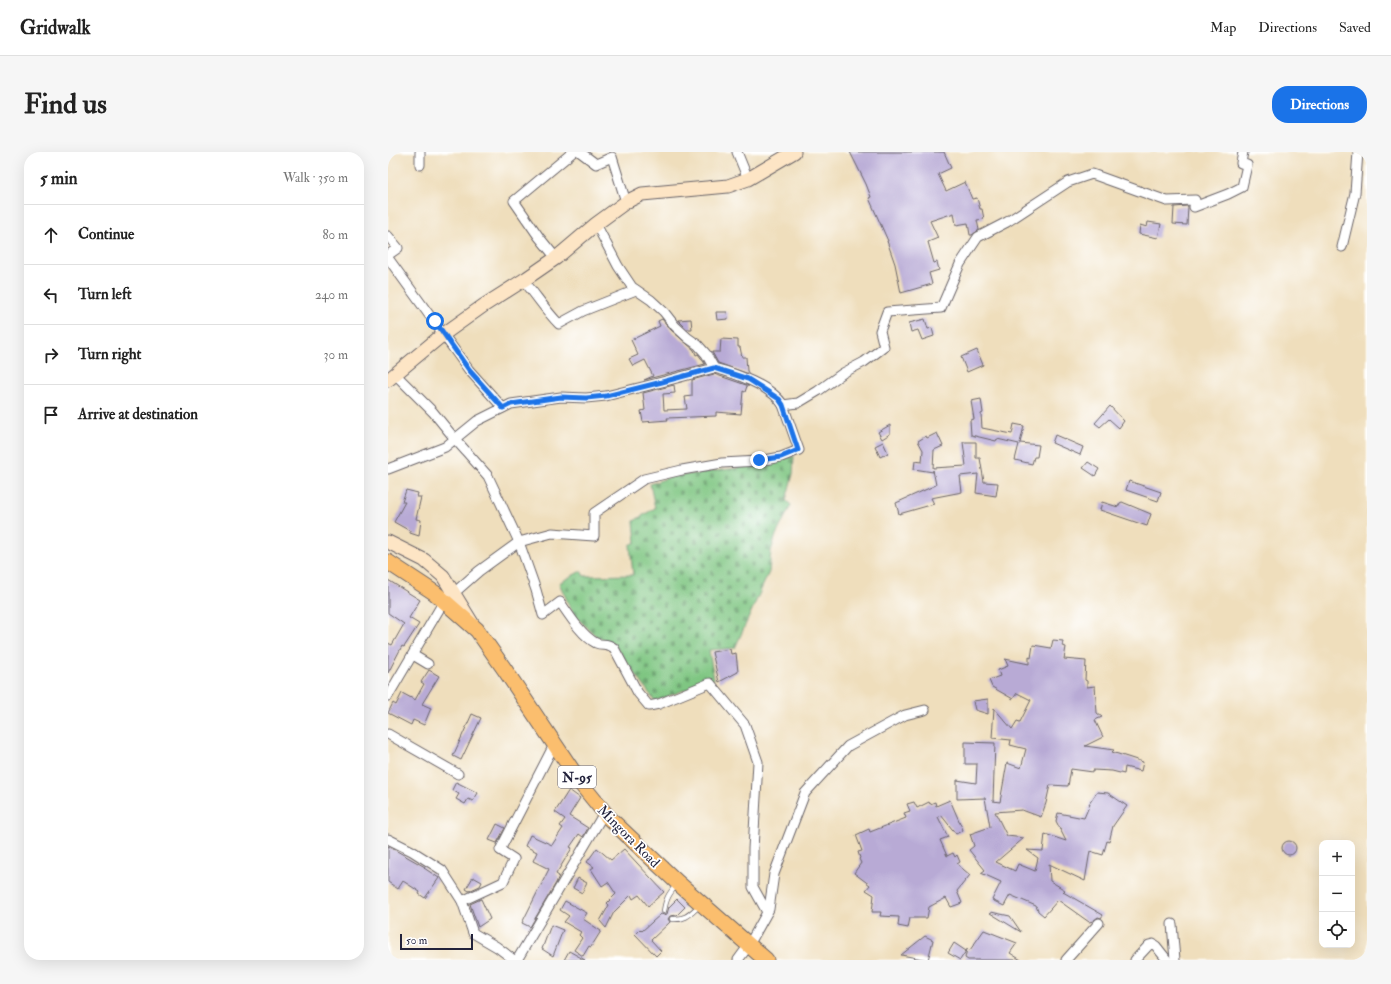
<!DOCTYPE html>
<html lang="en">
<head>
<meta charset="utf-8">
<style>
  body { margin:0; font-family:"IM FELL Double Pica",serif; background:#f6f6f6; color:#222 }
  .controls { position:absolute; right:12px; bottom:12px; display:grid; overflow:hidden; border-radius:8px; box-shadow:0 4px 16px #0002 }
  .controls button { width:36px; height:36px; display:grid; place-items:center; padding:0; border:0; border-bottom:1px solid #e0e0e0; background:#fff; color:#222; font:20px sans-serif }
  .scale { position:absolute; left:12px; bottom:10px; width:73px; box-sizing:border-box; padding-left:4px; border:2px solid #22223b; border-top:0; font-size:11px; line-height:14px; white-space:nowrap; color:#22223b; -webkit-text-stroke:3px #fff; paint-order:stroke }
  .stop { position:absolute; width:12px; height:12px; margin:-9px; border:3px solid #1a73e8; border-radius:50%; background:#fff }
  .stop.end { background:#1a73e8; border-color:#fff; box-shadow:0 1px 4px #0008 }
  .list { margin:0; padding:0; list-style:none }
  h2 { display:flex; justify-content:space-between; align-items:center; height:52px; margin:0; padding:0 16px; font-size:17px }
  h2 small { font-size:13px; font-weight:400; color:#767676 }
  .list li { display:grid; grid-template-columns:26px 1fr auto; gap:12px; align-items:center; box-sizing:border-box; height:60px; padding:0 16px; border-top:1px solid #e0e0e0 }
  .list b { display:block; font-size:15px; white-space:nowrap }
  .list em { font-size:13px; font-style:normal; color:#767676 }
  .icon { flex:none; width:22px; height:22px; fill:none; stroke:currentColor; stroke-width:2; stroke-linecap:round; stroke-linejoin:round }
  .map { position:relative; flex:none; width:979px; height:808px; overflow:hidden; border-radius:16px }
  header { display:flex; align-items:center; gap:24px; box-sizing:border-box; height:56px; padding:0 20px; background:#fff; border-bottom:1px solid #e0e0e0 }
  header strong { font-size:19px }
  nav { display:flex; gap:22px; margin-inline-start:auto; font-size:14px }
  .intro { display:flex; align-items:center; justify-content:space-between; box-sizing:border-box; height:96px; padding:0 24px }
  h1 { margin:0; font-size:28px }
  .button { padding:10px 18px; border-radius:16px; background:#1a73e8; color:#fff; font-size:14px; font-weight:700 }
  main { display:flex; gap:24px; padding:0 24px }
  aside { flex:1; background:#fff; border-radius:16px; box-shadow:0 4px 16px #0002 }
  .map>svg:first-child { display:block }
  .cemetery { fill:url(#cemetery-stones); stroke:#50745e }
  .building { fill:#b8aad5 }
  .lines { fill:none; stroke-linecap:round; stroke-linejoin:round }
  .lane-casing { stroke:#6a6468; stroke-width:6 }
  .street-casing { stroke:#6a6468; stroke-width:11 }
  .secondary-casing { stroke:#6a6468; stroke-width:15 }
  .primary-casing { stroke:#6a6468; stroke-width:17 }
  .lane { stroke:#fff; stroke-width:4.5 }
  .street { stroke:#fff; stroke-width:9 }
  .secondary { stroke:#fde5c5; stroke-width:13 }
  .primary { stroke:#fbbe6e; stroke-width:15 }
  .route { stroke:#1a73e8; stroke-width:5 }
  .labels { text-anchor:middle; stroke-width:3.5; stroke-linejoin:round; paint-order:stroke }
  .shield { fill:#fff; stroke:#646476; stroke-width:1 }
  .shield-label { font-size:13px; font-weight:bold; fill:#22223b }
  .street-label { font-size:14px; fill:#22223b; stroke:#fff }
</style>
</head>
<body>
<header>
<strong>Gridwalk</strong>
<nav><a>Map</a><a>Directions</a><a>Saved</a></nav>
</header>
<div class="intro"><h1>Find us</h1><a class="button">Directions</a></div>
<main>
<aside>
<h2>5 min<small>Walk · 350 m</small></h2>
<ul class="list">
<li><svg class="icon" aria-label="ahead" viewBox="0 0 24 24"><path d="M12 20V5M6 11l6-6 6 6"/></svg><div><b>Continue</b></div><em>80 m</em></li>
<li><svg class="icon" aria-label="left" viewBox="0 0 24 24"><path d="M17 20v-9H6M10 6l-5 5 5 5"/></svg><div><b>Turn left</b></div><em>240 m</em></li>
<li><svg class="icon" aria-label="right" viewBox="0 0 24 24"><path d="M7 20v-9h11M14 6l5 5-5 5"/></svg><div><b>Turn right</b></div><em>30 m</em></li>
<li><svg class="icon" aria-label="arrive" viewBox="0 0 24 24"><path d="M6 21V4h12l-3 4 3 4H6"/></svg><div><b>Arrive at destination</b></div></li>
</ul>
</aside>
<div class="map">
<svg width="979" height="808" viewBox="0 0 979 808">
  <defs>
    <pattern id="cemetery-stones" width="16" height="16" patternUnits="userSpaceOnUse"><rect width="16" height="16" fill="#7fc682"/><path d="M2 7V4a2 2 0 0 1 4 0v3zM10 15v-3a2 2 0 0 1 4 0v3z" fill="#68a06c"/></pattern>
  </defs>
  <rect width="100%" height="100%" fill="#fff"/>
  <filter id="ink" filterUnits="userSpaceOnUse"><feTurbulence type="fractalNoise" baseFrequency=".025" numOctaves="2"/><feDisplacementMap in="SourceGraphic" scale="8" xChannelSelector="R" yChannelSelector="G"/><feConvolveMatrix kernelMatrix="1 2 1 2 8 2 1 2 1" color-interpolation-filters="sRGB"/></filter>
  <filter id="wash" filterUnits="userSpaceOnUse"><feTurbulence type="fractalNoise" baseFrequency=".012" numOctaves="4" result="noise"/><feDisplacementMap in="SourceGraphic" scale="16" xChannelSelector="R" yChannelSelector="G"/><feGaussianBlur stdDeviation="0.9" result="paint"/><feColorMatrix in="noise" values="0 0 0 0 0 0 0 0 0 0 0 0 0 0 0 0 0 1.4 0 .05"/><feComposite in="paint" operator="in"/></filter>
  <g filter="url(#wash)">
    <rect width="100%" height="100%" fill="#efdebc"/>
    <polygon class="cemetery" points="406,304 405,322 398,348 403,353 388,383 383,399 381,420 347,496 321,498 326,527 267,549 224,490 210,486 186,463 171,431 193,419 196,424 245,423 242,393 248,390 246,369 267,356 262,332 282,325 364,314"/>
    <g id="blocks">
      <g class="building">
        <polygon points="462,0 556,0 563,16 550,22 558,39 577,30 584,47 589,46 592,57 594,57 596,67 589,68 591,78 584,83 582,83 580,71 568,73 566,61 542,69 550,86 540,90 546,111 549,110 551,118 541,121 544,132 513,141 507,112 499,89 500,89 481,46 483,45 478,32"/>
        <polygon points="800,54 799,73 785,72 786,55"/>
        <polygon points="760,70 773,72 770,86 751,82 752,73 759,75"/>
        <polygon points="328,160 339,160 340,167 329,168"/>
        <polygon points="274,167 283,178 306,198 308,203 310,202 313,206 317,212 256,228 265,224 257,208 245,214 241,207 250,203 243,188 272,174 270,169"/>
        <polygon points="303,167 304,177 299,177 290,168"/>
        <polygon points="537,167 540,177 544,176 546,184 534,188 530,178 523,180 521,171"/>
        <polygon points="333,187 350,188 350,195 352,195 354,205 358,205 359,219 361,222 330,211 324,200 332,200"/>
        <polygon points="589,198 595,213 579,220 573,205"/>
        <polygon points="326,222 361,234 359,234 357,240 355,239 353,262 328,260 328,264 279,266 280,268 255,270 253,259 257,258 255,241 286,233 287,241 275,242 276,258 299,257 297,245 304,244 304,228"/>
        <polygon points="593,247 595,261 593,262 594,276 624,282 626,272 636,274 632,291 651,293 649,305 646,305 644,312 627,308 631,292 609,287 608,289 583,283 582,268 586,267 583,249"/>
        <polygon points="722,254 736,269 731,276 721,267 712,275 707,271"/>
        <polygon points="502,273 502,282 494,287 490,280"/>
        <polygon points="549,281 555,294 546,298 545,316 578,314 575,290 588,290 588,306 592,306 596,330 610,331 608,344 588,341 590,322 572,324 574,340 543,346 546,352 511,362 508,351 548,333 545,318 545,320 526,317 527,309 534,310 535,298 530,289 538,284 539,286"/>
        <polygon points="667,283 695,295 692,303 664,291"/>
        <polygon points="495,290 500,301 492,305 487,294"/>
        <polygon points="700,310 711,317 707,324 695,316"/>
        <polygon points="741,329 773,340 770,349 738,338"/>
        <polygon points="18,338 30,341 29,345 33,345 28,367 33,368 31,384 22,381 22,379 6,370 17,350 14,350"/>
        <polygon points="714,350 730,355 732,351 734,350 763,362 759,374 712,358"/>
        <polygon points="0,428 32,448 21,466 31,472 16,495 14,494 0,521 0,491 4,493 16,472 0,461"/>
        <polygon points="665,488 675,489 674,494 678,495 676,507 698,509 697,528 699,529 699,535 707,534 709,561 714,565 707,568 715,585 697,594 726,598 724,600 755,610 753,619 737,615 736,622 724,619 705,618 705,620 683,617 680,634 662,633 658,651 653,665 634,658 607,660 619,684 636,686 608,710 627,719 630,712 647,719 650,706 639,698 655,699 657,682 678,689 668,669 670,661 696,666 702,652 701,652 709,640 720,641 739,654 725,674 721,690 719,689 715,703 702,699 697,729 661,712 662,729 677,738 675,740 715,763 713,766 710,765 705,769 701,770 670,748 656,764 650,759 648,754 622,743 616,754 604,748 613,730 593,721 597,718 581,698 586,694 582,682 602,675 597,646 569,647 569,628 588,631 589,612 577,612 577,590 607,591 605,649 612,650 619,611 633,616 638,597 622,593 623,588 604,586 606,556 624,577 629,569 632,570 643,548 629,541 625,547 604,535 601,528 612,524 610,518 620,514 617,507 641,512 641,505 643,506 645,493 663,496"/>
        <polygon points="342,497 343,502 348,501 350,520 331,530 324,500"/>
        <polygon points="41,518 51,524 34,552 43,556 36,573 25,568 23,573 0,561 5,551 8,553 14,541 27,548 36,532 33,530"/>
        <polygon points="600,547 600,562 587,558 585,549"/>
        <polygon points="84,562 93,566 73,608 65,604"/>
        <polygon points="68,630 90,641 85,649 80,647 77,652 68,647 71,642 64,638"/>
        <polygon points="181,638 192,646 181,664 200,676 195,685 191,682 182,695 184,696 168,722 171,724 168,731 142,775 134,771 161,717 145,709 149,700 137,694 142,683 164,693 175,676 172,674 177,667 167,660"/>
        <polygon points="562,648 575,678 568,682 553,663 550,665 560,685 552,688 559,704 565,701 567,705 569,703 572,710 569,712 582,723 569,739 574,751 563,755 558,746 541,755 539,766 522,766 520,776 510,774 511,765 492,764 493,760 484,760 486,743 478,738 482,733 466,721 473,711 471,707 472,706 470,700 474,699 468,683 481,677 482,680 518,666 516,661 522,659 519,652 526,650 529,656 541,650 542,652 547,650 548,654"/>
        <polygon points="109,672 117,676 109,691 101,688"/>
        <circle cx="901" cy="696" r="7"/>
        <polygon points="0,694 37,715 36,716 51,726 37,746 31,742 32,740 15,729 10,737 0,730"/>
        <polygon points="209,696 223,708 236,697 276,740 260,754 251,743 245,747 243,743 226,760 218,776 212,769 221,753 219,751 228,742 220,730 214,734 203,717 206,715 199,710"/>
        <polygon points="85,725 94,730 92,734 81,739 78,737"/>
        <polygon points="190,726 199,731 194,741 185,736"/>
        <polygon points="93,747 102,767 90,775 82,752"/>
        <polygon points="289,747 297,755 289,763 282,764 280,767 282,770 263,788 273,799 268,804 247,782 252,777 254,779 273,762 276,763 279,762 281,755"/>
        <polygon points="177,749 199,761 195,767 213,779 203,795 201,794 195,804 186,798 194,786 191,783 193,780 176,770 181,764 172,758"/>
        <polygon points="603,760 622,764 633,780 602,761"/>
        <polygon points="163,773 175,778 165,804 154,797"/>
        <polygon points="596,778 629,791 622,801 633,808 580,808 577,806 579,797 582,798"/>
        <polygon points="537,784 545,788 540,808 513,803"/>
        <polygon points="566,791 578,799 572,808 560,801"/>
        <polygon points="181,799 197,808 176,808"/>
      </g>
    </g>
  </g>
  <g filter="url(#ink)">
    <use href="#blocks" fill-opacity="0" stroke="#6a6468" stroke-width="1"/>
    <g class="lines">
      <g class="lane-casing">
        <g id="lane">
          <path d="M 276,759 C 278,746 281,742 289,732"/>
          <path d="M 284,767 C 298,768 302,762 312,753"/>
        </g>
      </g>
      <g class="street-casing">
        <g id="street">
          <polyline points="192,0 208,12 224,5 238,50"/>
          <polyline points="349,0 360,27"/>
          <polyline points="32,13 32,0"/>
          <path d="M 208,72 L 230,114 L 244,135 L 263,148 L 276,160 L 287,174 L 300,186 L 310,193 L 318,202 L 326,216 C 346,221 384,234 395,253 L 410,251 L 430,239 L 455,221 L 476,210 L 496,195 L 492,179 L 499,160 L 553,156 L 572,112 L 590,85 L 619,70 L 680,30 L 704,22 L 779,49 L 807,48 L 806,55 L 840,42 L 854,35 L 859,13 L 853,11 L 855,0"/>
          <polyline points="0,84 10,96 0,103"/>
          <polyline points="954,95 967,41 970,0"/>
          <polyline points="0,106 81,218 115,256"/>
          <polyline points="168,106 151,85 126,49 185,0"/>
          <path d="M 136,129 C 148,143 158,159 171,172 L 195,159 L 248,138"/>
          <path d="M 7,222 L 45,260 L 67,287 L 100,324 L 131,390 L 148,438 L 155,463 L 172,450 C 181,463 194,484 208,491 C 215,494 218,490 226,496 L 250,541 L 261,554 L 271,552 L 322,531 L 357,573 L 370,610 L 365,697 L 365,735 L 379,760"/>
          <polyline points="0,317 57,295 89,269 123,252 173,245 198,246 218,244 274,230 326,216"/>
          <polyline points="66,441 91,419 131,390 164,381 206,384 206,361 256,327 294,318 334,311 371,309 393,305 411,298 395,253"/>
          <polyline points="25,503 40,512"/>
          <polyline points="0,544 56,449"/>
          <polyline points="0,582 70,622"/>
          <polyline points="0,687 24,699 54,718 74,749 85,781 109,795 126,808"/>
          <polyline points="74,749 115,730 126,707 112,698 167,591"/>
          <polyline points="784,772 787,808"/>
          <polyline points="129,808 216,661"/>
          <polyline points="350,808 361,793 381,757 386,722 417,641 460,594 517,563 537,558"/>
          <polyline points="678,808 711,771"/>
          <polyline points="747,808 761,793 765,792 768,794 779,808"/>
        </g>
      </g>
      <g class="secondary-casing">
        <g id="secondary">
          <polyline points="0,228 53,184 95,154 139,126 168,106 208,72 238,50 254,42 340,34 360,27 406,0"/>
          <polyline points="0,390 36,408 55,424 84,471"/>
        </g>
      </g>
      <g class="primary-casing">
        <polyline id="primary" points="0,410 47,441 89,478 117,518 194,633 220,665 290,731 378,808"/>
      </g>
      <use href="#lane" class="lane"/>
      <use href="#street" class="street"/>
      <use href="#secondary" class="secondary"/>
      <use href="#primary" class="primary"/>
    </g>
  </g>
  <g class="lines" filter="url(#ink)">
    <polyline class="route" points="47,169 81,218 115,256 123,252 173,245 198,246 218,244 274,230 326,216 360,227 391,247 395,253 410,298 393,305 371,308"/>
  </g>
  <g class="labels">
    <rect class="shield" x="170" y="614" width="38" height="22" rx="3"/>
    <g class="shield-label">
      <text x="189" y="630">N-95</text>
    </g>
    <g class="street-label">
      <text transform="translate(241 684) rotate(45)" y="5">Mingora Road</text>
    </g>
  </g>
</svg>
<div class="controls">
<button>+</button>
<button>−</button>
<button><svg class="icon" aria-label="locate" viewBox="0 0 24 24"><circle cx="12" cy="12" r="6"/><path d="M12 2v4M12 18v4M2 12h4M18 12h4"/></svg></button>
</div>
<div class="scale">50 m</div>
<div class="stop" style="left:47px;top:169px"></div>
<div class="stop end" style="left:371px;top:308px"></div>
</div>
</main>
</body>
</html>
